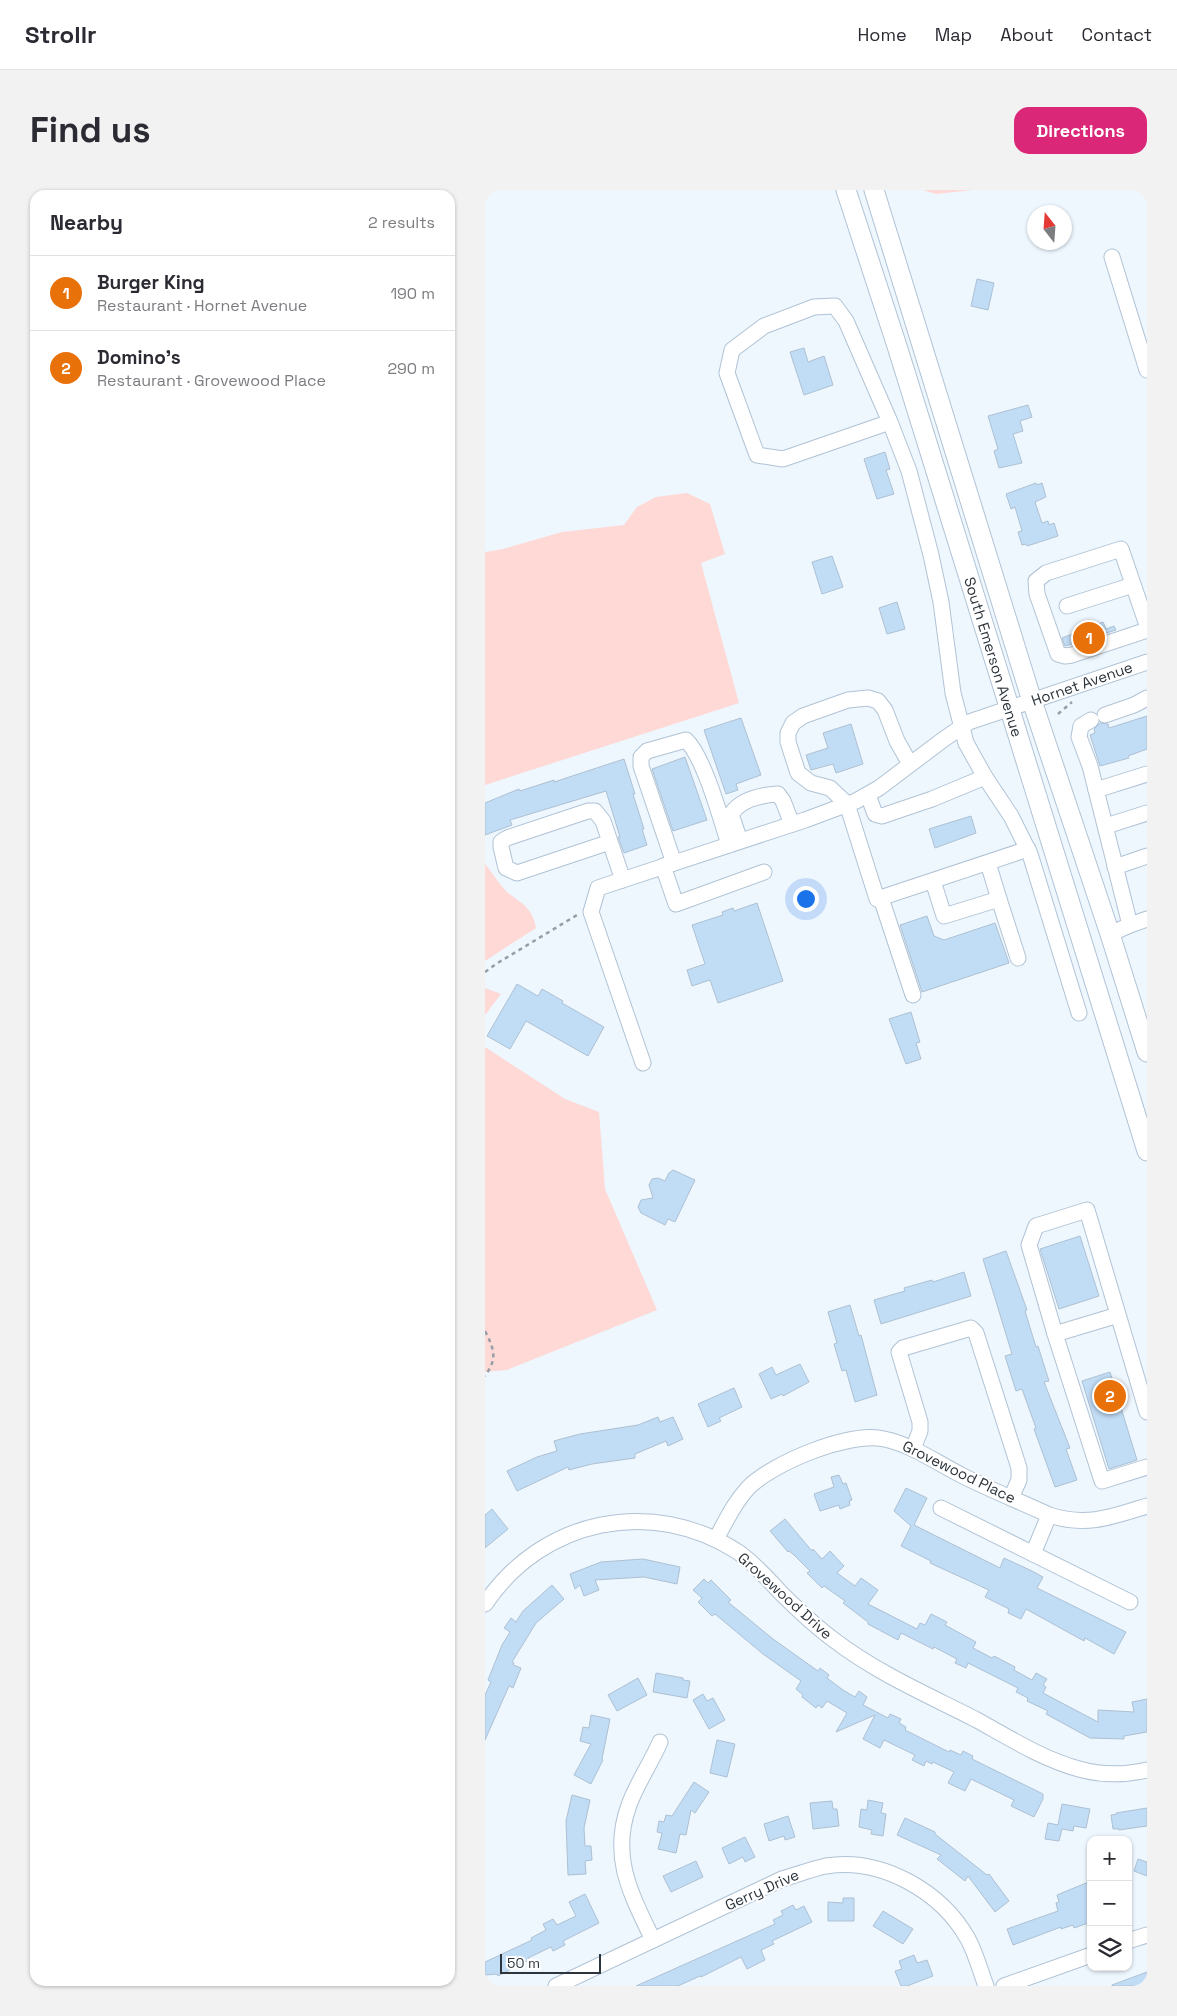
<!DOCTYPE html>
<html lang="en">
<head>
<meta charset="utf-8">
<style>
  body { margin:0; font-family:"Space Grotesk",sans-serif; background:#f2f2f3; color:#2b2b33 }
  .controls { position:absolute; right:15px; bottom:15px; display:grid; overflow:hidden; border-radius:10px; box-shadow:0 1px 4px #0004 }
  .controls button { width:45px; height:45px; display:grid; place-items:center; padding:0; border:0; border-bottom:1px solid #e1e1e2; background:#fff; color:#2b2b33; font:25px sans-serif }
  .compass { position:absolute; left:542px; top:15px; width:45px; height:45px; border-radius:50%; background:#fff; box-shadow:0 1px 4px #0004; rotate:343deg }
  .scale { position:absolute; left:15px; bottom:12px; width:101px; box-sizing:border-box; padding-left:5px; border:2px solid #2d353c; border-top:0; font-size:14px; line-height:18px; white-space:nowrap; color:#2d353c; -webkit-text-stroke:4px #fff; paint-order:stroke }
  .you { position:absolute; left:320px; top:708px; width:18px; height:18px; margin:-12px; border:4px solid #fff; border-radius:50%; background:#1a73e8; box-shadow:0 0 0 8px #1a73e833 }
  .badge { display:grid; place-items:center; width:32px; height:32px; border-radius:50%; background:#db2777; color:#fff; font-size:16px; font-weight:700 }
  .pin { position:absolute; translate:-50% -50%; border:2px solid #fff; box-shadow:0 1px 5px #0006 }
  .list { margin:0; padding:0; list-style:none }
  h2 { display:flex; justify-content:space-between; align-items:center; height:65px; margin:0; padding:0 20px; font-size:21px }
  h2 small { font-size:16px; font-weight:400; color:#7c7c81 }
  .list li { display:grid; grid-template-columns:32px 1fr auto; gap:15px; align-items:center; box-sizing:border-box; height:75px; padding:0 20px; border-top:1px solid #e1e1e2 }
  .list b { display:block; font-size:19px; white-space:nowrap }
  .list p { margin:0; font-size:16px; white-space:nowrap; color:#7c7c81 }
  .list em { font-size:16px; font-style:normal; color:#7c7c81 }
  .icon { flex:none; width:28px; height:28px; fill:none; stroke:currentColor; stroke-width:2; stroke-linecap:round; stroke-linejoin:round }
  .map { position:relative; flex:none; width:662px; height:1796px; overflow:hidden; border-radius:15px }
  header { display:flex; align-items:center; gap:30px; box-sizing:border-box; height:70px; padding:0 25px; background:#fff; border-bottom:1px solid #e1e1e2 }
  header strong { font-size:24px }
  nav { display:flex; gap:28px; margin-inline-start:auto; font-size:18px }
  .intro { display:flex; align-items:center; justify-content:space-between; box-sizing:border-box; height:120px; padding:0 30px }
  h1 { margin:0; font-size:35px }
  .button { padding:12px 22px; border-radius:15px; background:#db2777; color:#fff; font-size:18px; font-weight:700 }
  main { display:flex; gap:30px; padding:0 30px }
  aside { flex:1; background:#fff; border-radius:15px; box-shadow:0 1px 4px #0004 }
  .map>svg:first-child { display:block }
  .green { fill:#fed9d6 }
  .building { fill:#c1dcf5; stroke:#adc1d3 }
  .lines { fill:none; stroke-linecap:round; stroke-linejoin:round }
  .minor-casing { stroke:#b0c3d5; stroke-width:17 }
  .major-casing { stroke:#b0c3d5; stroke-width:21 }
  .path { stroke:#969ea5; stroke-width:2.5; stroke-dasharray:4 4; stroke-linecap:butt }
  .minor { stroke:#fff; stroke-width:15 }
  .major { stroke:#fff; stroke-width:19 }
  .labels { text-anchor:middle; stroke-width:4; stroke-linejoin:round; paint-order:stroke }
  .street-label { font-size:15px; fill:#2d353c; stroke:#fff }
</style>
</head>
<body>
<header>
<strong>Strollr</strong>
<nav><a>Home</a><a>Map</a><a>About</a><a>Contact</a></nav>
</header>
<div class="intro"><h1>Find us</h1><a class="button">Directions</a></div>
<main>
<aside>
<h2>Nearby<small>2 results</small></h2>
<ul class="list">
<li><span class="badge" style="background:#e8710a">1</span><div><b>Burger King</b><p>Restaurant · Hornet Avenue</p></div><em>190 m</em></li>
<li><span class="badge" style="background:#e8710a">2</span><div><b>Domino's</b><p>Restaurant · Grovewood Place</p></div><em>290 m</em></li>
</ul>
</aside>
<div class="map">
<svg width="662" height="1796" viewBox="0 0 662 1796">
  <rect width="100%" height="100%" fill="#eef6fe"/>
  <g class="green">
    <polygon points="438,0 488,0 451,4"/>
    <polygon points="202,303 225,314 240,364 216,373 254,513 0,595 0,362 18,359 77,342 139,335 152,317 171,307"/>
    <path d="M 0,674 C 7,682 14,694 22,702 C 36,713 48,718 51,738 L 0,771 Z"/>
    <polygon points="0,798 16,804 0,825"/>
    <polygon points="0,857 80,909 114,922 120,999 172,1120 22,1180 0,1182"/>
  </g>
  <g class="building">
    <polygon points="492,89 509,93 503,120 486,116"/>
    <polygon points="319,158 323,172 339,166 348,195 319,205 305,162"/>
    <polygon points="543,215 547,227 535,231 538,241 528,244 537,273 514,278 509,261 513,259 503,226"/>
    <polygon points="400,262 405,279 401,280 409,304 392,309 379,269"/>
    <polygon points="551,293 552,295 557,293 561,307 550,312 557,333 563,331 564,335 569,333 573,346 542,356 541,354 537,355 533,342 537,341 530,317 526,319 521,304"/>
    <polygon points="347,366 358,397 337,404 327,372"/>
    <polygon points="412,412 420,439 402,444 394,418"/>
    <polygon points="618,432 621,439 629,436 631,440 580,456 577,448"/>
    <polygon points="662,526 662,559 643,566 644,568 615,576 605,545 610,543 609,539 615,533 623,534 624,538"/>
    <polygon points="256,528 276,585 251,594 253,600 241,604 219,540"/>
    <polygon points="366,534 378,574 351,583 348,574 326,580 321,565 343,558 338,543"/>
    <polygon points="200,567 222,630 188,641 167,579"/>
    <polygon points="139,569 150,604 148,604 159,639 157,639 162,655 139,663 133,647 135,647 121,601 25,630 27,635 0,645 0,613 34,599 35,601 69,590 69,592"/>
    <polygon points="486,626 491,643 450,658 444,639"/>
    <polygon points="272,713 298,791 233,813 225,790 207,796 202,780 220,774 207,735 238,725 237,722 248,718 249,721"/>
    <polygon points="442,726 449,746 459,750 510,733 524,773 437,802 415,735"/>
    <polygon points="32,794 53,806 57,799 78,811 77,813 119,837 103,866 41,831 25,859 2,846"/>
    <polygon points="426,822 434,849 435,852 431,853 436,869 421,874 404,829"/>
    <polygon points="188,980 210,990 190,1032 183,1029 180,1035 156,1023 153,1017 156,1010 168,1008 164,995 167,989 173,988 180,991 184,983"/>
    <polygon points="595,1046 614,1106 574,1119 555,1059"/>
    <polygon points="521,1061 542,1120 540,1121 551,1157 553,1156 564,1191 559,1192 585,1258 581,1259 592,1290 570,1297 549,1239 551,1238 537,1199 531,1201 520,1166 527,1164 498,1069"/>
    <polygon points="479,1082 486,1106 396,1134 389,1110 420,1101 419,1098 447,1090 448,1092"/>
    <polygon points="365,1115 374,1146 376,1145 392,1205 370,1212 361,1180 357,1181 349,1154 352,1153 343,1122"/>
    <polygon points="315,1174 324,1192 298,1206 297,1204 286,1209 274,1184 287,1177 291,1185"/>
    <polygon points="625,1182 652,1270 624,1279 597,1191"/>
    <polygon points="249,1198 257,1217 234,1228 236,1231 223,1237 213,1214"/>
    <polygon points="173,1227 175,1232 188,1227 198,1249 183,1256 181,1251 150,1264 150,1268 107,1274 84,1280 83,1277 32,1301 22,1281 52,1267 72,1261 69,1251 76,1249 95,1244 153,1235"/>
    <polygon points="354,1285 358,1294 361,1293 367,1310 364,1311 365,1315 355,1319 354,1315 335,1321 329,1304 349,1297 346,1287"/>
    <polygon points="421,1298 442,1308 429,1335 515,1378 519,1368 547,1381 558,1387 552,1398 641,1442 629,1464 600,1448 599,1451 541,1419 536,1429 523,1423 524,1419 500,1407 504,1400 445,1373 446,1371 416,1356 426,1336 409,1321"/>
    <polygon points="7,1319 23,1339 0,1358 0,1325"/>
    <polygon points="300,1329 327,1361 328,1359 337,1369 345,1361 359,1376 352,1383 370,1396 376,1388 393,1400 383,1414 432,1439 435,1433 440,1435 446,1424 462,1432 460,1435 491,1452 488,1458 507,1468 509,1466 530,1477 529,1480 547,1490 551,1483 562,1489 558,1495 561,1497 558,1503 613,1532 613,1520 649,1522 647,1512 662,1509 662,1542 639,1546 639,1549 605,1548 561,1524 563,1521 542,1511 543,1508 531,1502 533,1498 483,1473 481,1478 470,1473 472,1469 449,1457 448,1459 416,1443 413,1450 383,1434 383,1432 358,1413 360,1411 339,1396 337,1398 322,1383 325,1381 309,1365 304,1361 303,1362 285,1341"/>
    <polygon points="158,1369 195,1377 192,1394 159,1387 110,1390 114,1400 99,1406 95,1395 90,1399 85,1384 116,1372"/>
    <polygon points="219,1389 223,1393 226,1390 246,1410 243,1412 288,1449 333,1481 335,1478 344,1485 342,1488 358,1500 370,1507 374,1501 382,1507 378,1515 403,1528 405,1524 416,1529 414,1533 421,1537 420,1540 464,1562 465,1560 476,1565 478,1561 488,1566 487,1569 558,1604 558,1609 549,1627 526,1616 529,1610 486,1589 480,1601 463,1593 469,1582 448,1572 447,1574 441,1571 439,1576 427,1570 430,1565 399,1550 395,1558 378,1549 390,1525 351,1542 362,1523 342,1511 337,1518 333,1515 331,1518 317,1507 318,1505 311,1499 316,1491 278,1464 230,1424 227,1426 213,1412 217,1408 208,1400"/>
    <polygon points="67,1395 79,1409 51,1433 27,1472 29,1473 28,1475 36,1478 28,1498 24,1496 0,1550 0,1505 6,1492 3,1490 17,1455 25,1442 19,1438 26,1428 31,1432 38,1421"/>
    <polygon points="171,1483 198,1488 198,1490 205,1491 202,1508 168,1502"/>
    <polygon points="153,1488 162,1505 132,1521 123,1505"/>
    <polygon points="218,1504 222,1511 228,1508 240,1530 224,1539 208,1510"/>
    <polygon points="106,1525 125,1529 117,1569 118,1570 106,1594 89,1585 106,1554 95,1551 98,1537 104,1538"/>
    <polygon points="232,1550 250,1554 242,1587 225,1583"/>
    <polygon points="209,1592 224,1602 210,1623 206,1620 201,1645 195,1644 191,1663 173,1659 177,1643 172,1642 174,1631 179,1632 181,1625 187,1626"/>
    <polygon points="87,1605 105,1610 99,1638 100,1656 106,1656 107,1670 100,1671 101,1684 83,1685 81,1631"/>
    <polygon points="383,1610 398,1613 396,1623 401,1624 398,1646 386,1644 387,1640 374,1637 376,1619 382,1620"/>
    <polygon points="347,1611 348,1619 352,1619 354,1636 328,1639 325,1613"/>
    <polygon points="577,1614 605,1619 601,1638 589,1636 588,1641 577,1639 574,1651 560,1649 563,1633 573,1635"/>
    <polygon points="662,1618 662,1636 634,1640 634,1639 628,1639 626,1625 632,1624 631,1623"/>
    <polygon points="303,1626 310,1647 300,1650 299,1646 284,1651 279,1634"/>
    <polygon points="420,1628 450,1642 450,1644 502,1685 504,1684 524,1711 510,1722 483,1686 480,1691 452,1669 456,1665 412,1645"/>
    <polygon points="260,1647 270,1667 260,1672 258,1667 244,1674 237,1658"/>
    <polygon points="653,1669 662,1672 662,1686 649,1681"/>
    <polygon points="211,1671 218,1687 186,1702 178,1686"/>
    <polygon points="606,1691 606,1732 589,1738 588,1735 576,1739 576,1737 528,1755 522,1739 573,1721 571,1713 574,1712 572,1705"/>
    <polygon points="100,1704 114,1733 78,1751 80,1755 68,1761 66,1757 43,1768 44,1770 13,1786 12,1784 0,1785 0,1772 47,1750 46,1748 61,1740 58,1734 68,1729 72,1735 91,1726 84,1712"/>
    <polygon points="358,1708 369,1708 369,1731 343,1731 343,1712 358,1713"/>
    <polygon points="308,1715 311,1720 319,1716 327,1732 287,1751 289,1754 276,1760 280,1770 262,1779 256,1767 216,1787 215,1786 193,1796 151,1796 290,1734 288,1730 298,1725 296,1721"/>
    <polygon points="398,1721 428,1739 418,1754 388,1736"/>
    <polygon points="429,1765 432,1773 442,1770 448,1786 422,1796 416,1796 410,1781 417,1779 414,1771"/>
    <polygon points="662,1782 662,1796 627,1796 627,1795"/>
  </g>
  <g class="lines">
    <g class="minor-casing">
      <g id="minor">
        <polyline points="627,67 662,180"/>
        <polyline points="405,232 361,131 350,116 329,117 279,136 247,160 242,183 272,265 298,269 405,232 424,281 446,365 456,412 468,503 481,553 500,587 526,626 545,664 594,823"/>
        <polyline points="582,416 648,395"/>
        <polyline points="662,435 636,359 561,383 551,391 552,404 573,464 580,466 587,465 662,440"/>
        <polyline points="620,525 649,515 662,508"/>
        <polyline points="606,530 596,536 594,547 605,576 645,735 625,744"/>
        <polyline points="425,574 412,551 400,520 393,511 383,508 363,510 318,526 308,533 303,543 303,552 313,583 326,593 345,598 362,614 392,709 543,659"/>
        <polyline points="611,600 662,584"/>
        <polyline points="383,605 390,624 397,626 447,609 500,587"/>
        <polyline points="621,636 662,623"/>
        <path d="M 255,651 L 246,624 C 256,609 276,605 293,604 L 298,611 L 307,634"/>
        <polyline points="125,652 32,683 21,678 16,657 16,652 22,648 103,621 110,621 118,631 138,690"/>
        <path d="M 189,673 L 156,576 L 156,567 L 162,561 L 201,550 C 219,567 236,629 244,655"/>
        <polyline points="178,676 191,714 279,682"/>
        <polyline points="630,677 662,666"/>
        <polyline points="448,691 459,726 514,709 503,673"/>
        <polyline points="396,708 428,805"/>
        <polyline points="514,709 533,768"/>
        <polyline points="645,735 662,729"/>
        <polyline points="158,873 106,722 113,698 320,630 371,611 394,598 459,549 484,532 662,472"/>
        <polyline points="633,1125 570,1144 544,1055 551,1036 602,1020 662,1222"/>
        <polyline points="570,1144 617,1291 662,1277"/>
        <polyline points="428,1259 435,1241 435,1232 414,1162 418,1158 486,1138 491,1143 534,1278 534,1290 526,1308"/>
        <polyline points="456,1318 645,1412"/>
        <path d="M 231,1349 C 241,1331 249,1313 263,1298 C 287,1273 365,1241 399,1249 C 428,1255 452,1273 478,1286 C 506,1300 536,1312 564,1325 C 601,1337 627,1327 662,1316"/>
        <polyline points="548,1364 564,1325"/>
        <path d="M 0,1414 C 57,1329 167,1306 253,1362 C 269,1373 282,1388 295,1402 C 312,1419 330,1436 349,1450 C 392,1483 443,1505 490,1529 C 523,1547 557,1569 594,1579 C 615,1585 640,1585 662,1580"/>
        <path d="M 168,1750 C 146,1704 125,1667 144,1615 C 152,1593 166,1573 175,1552"/>
        <polyline points="643,1751 662,1745"/>
        <path d="M 71,1796 L 297,1689 C 312,1685 326,1679 341,1676 C 396,1667 456,1701 483,1749 C 491,1764 495,1780 501,1796"/>
        <polyline points="519,1796 606,1765"/>
      </g>
    </g>
    <g class="major-casing">
      <g id="major">
        <polyline points="361,0 412,156 662,961"/>
        <polyline points="389,0 547,511 625,744 662,862"/>
      </g>
    </g>
    <g class="path">
      <polyline points="573,524 587,512"/>
      <polyline points="0,782 11,774 92,725"/>
      <path d="M 0,1141 C 9,1159 13,1168 0,1186"/>
    </g>
    <use href="#minor" class="minor"/>
    <use href="#major" class="major"/>
  </g>
  <g class="labels">
    <g class="street-label">
      <text transform="translate(508 467) rotate(73)" y="5">South Emerson Avenue</text>
      <text transform="translate(597 494) rotate(-19)" y="5">Hornet Avenue</text>
      <text transform="translate(474 1282) rotate(26)" y="5">Grovewood Place</text>
      <text transform="translate(300 1406) rotate(42)" y="5">Grovewood Drive</text>
      <text transform="translate(277 1700) rotate(-24)" y="5">Gerry Drive</text>
    </g>
  </g>
</svg>
<div class="controls">
<button>+</button>
<button>−</button>
<button><svg class="icon" aria-label="layers" viewBox="0 0 24 24"><path d="M12 4l9 5-9 5-9-5zM3 14l9 5 9-5"/></svg></button>
</div>
<svg class="compass" viewBox="-18 -18 36 36"><path d="M0-13l5 13h-10z" fill="#e53935"/><path d="M0 13l5-13h-10z" fill="#7c7c81"/></svg>
<div class="scale">50 m</div>
<div class="you"></div>
<div class="pin badge" style="left:604px;top:448px;background:#e8710a">1</div>
<div class="pin badge" style="left:625px;top:1206px;background:#e8710a">2</div>
</div>
</main>
</body>
</html>
